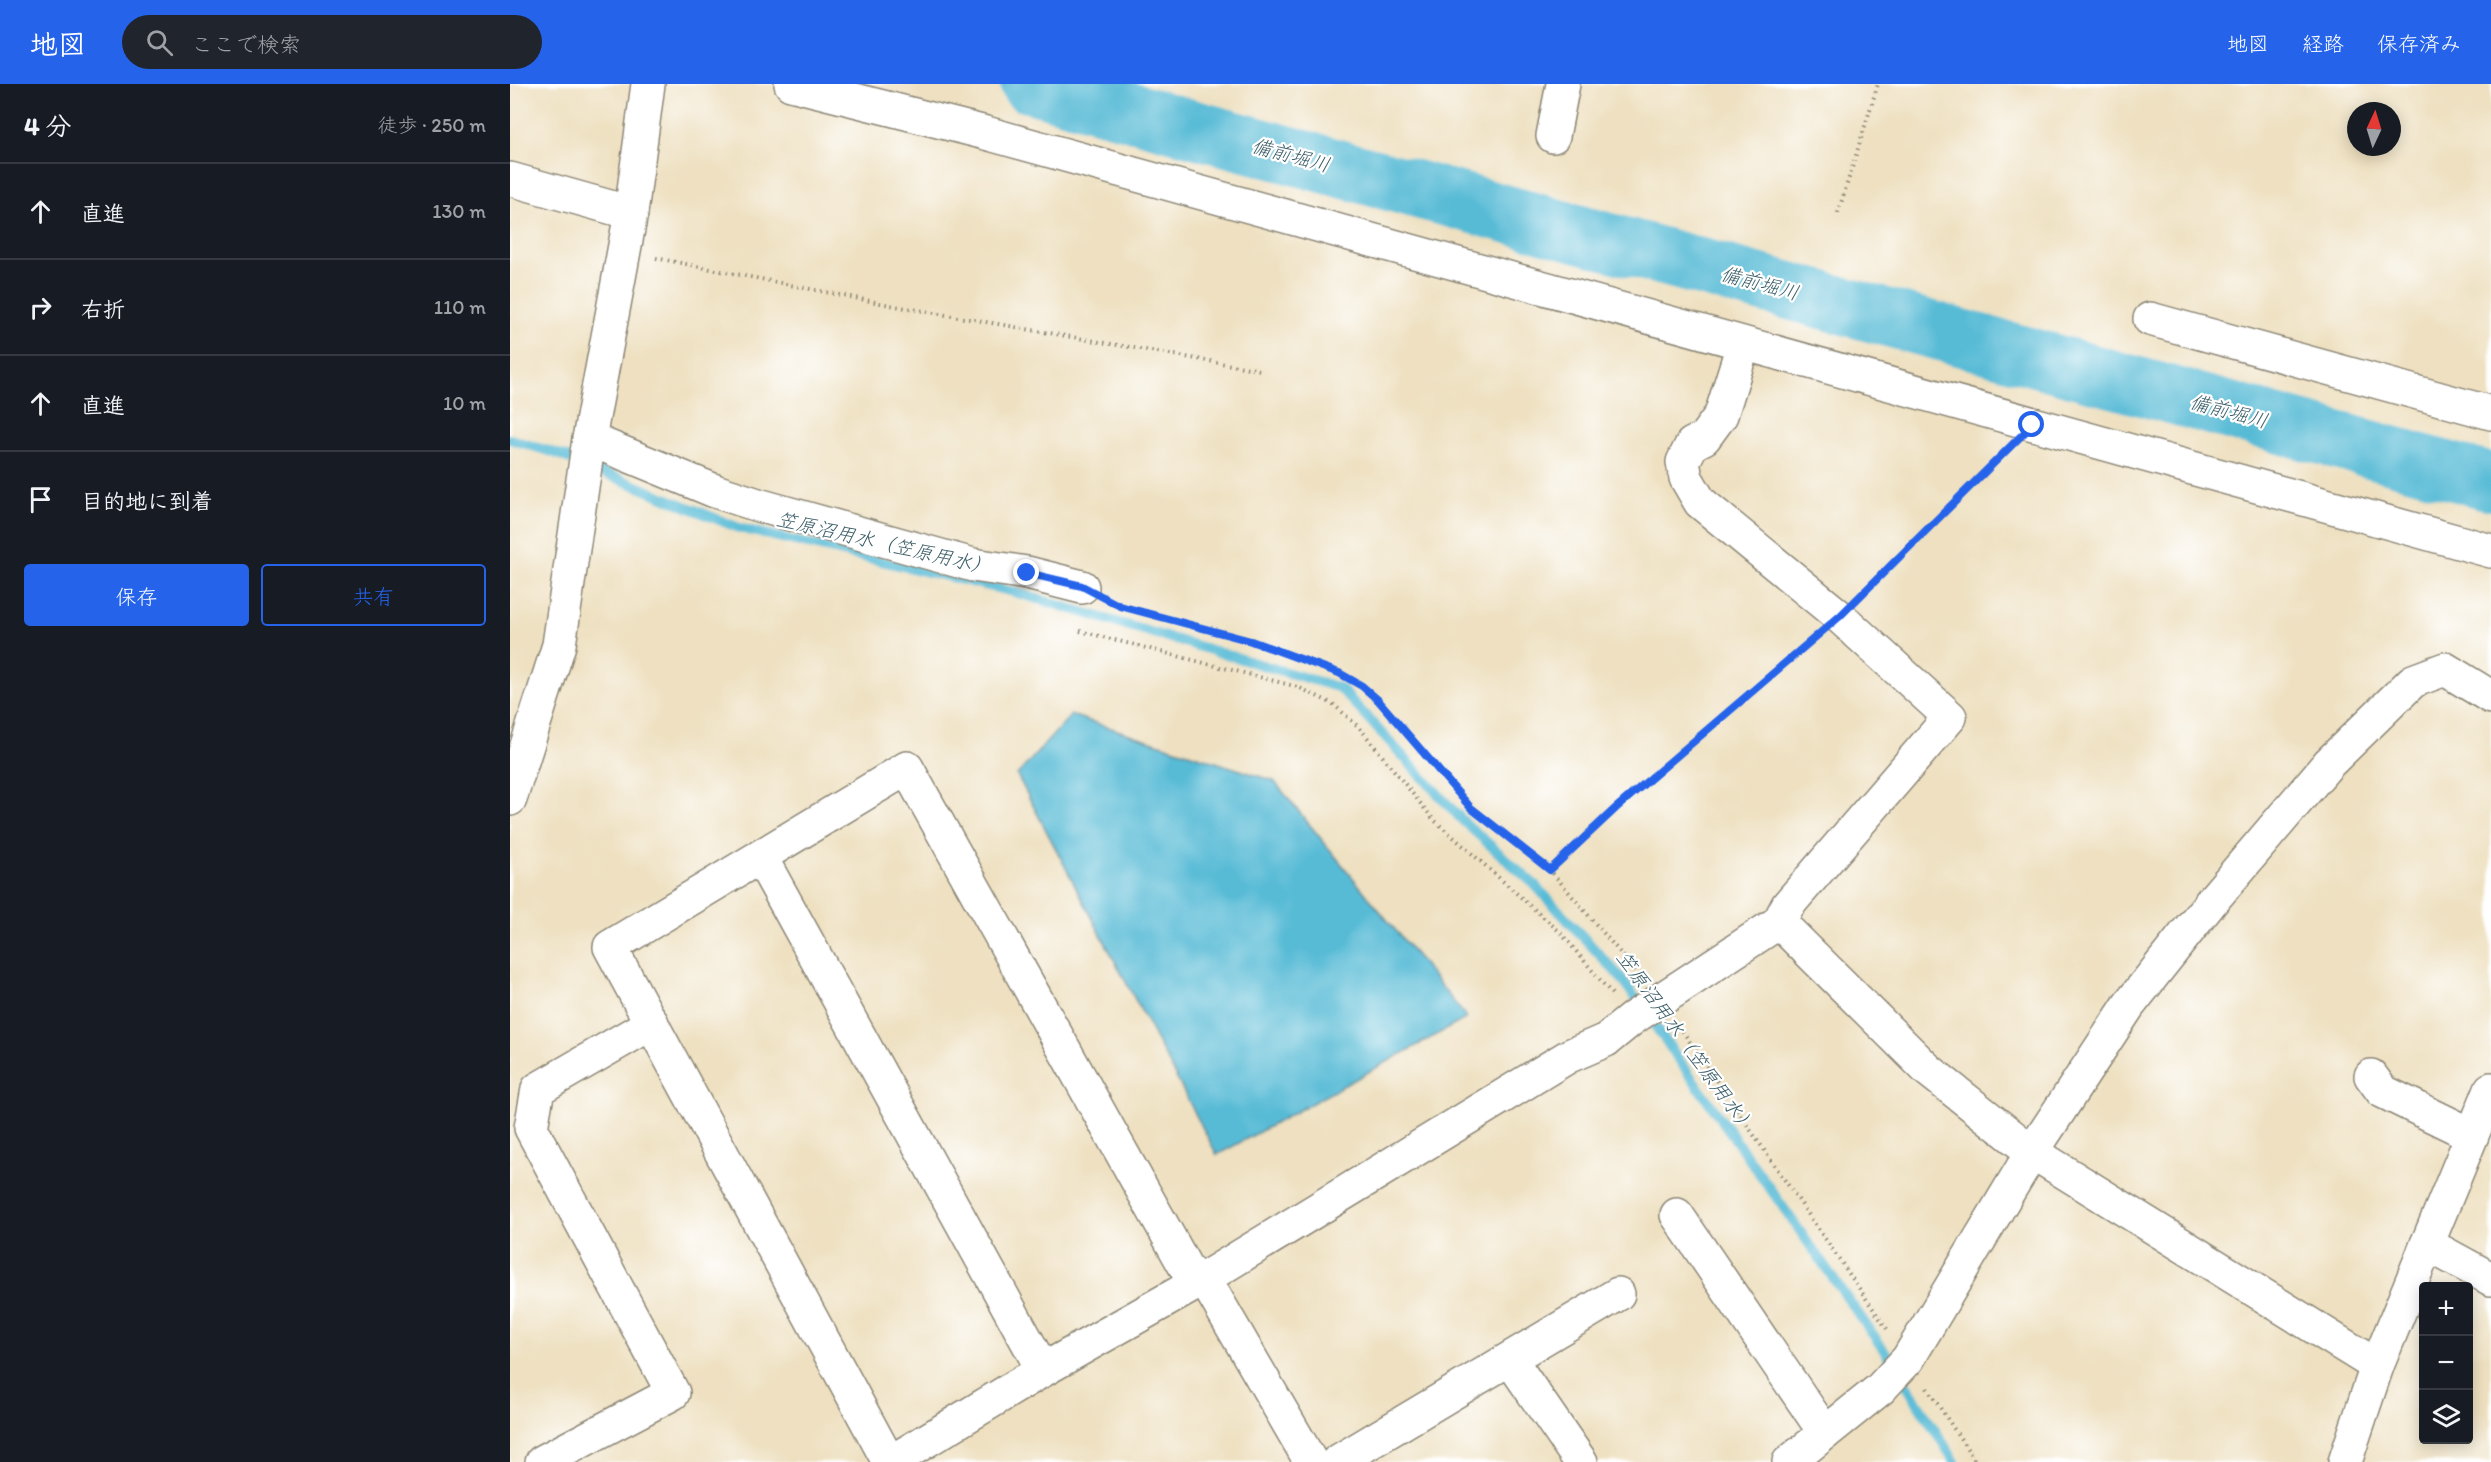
<!DOCTYPE html>
<html lang="ja">
<head>
<meta charset="utf-8">
<style>
  body { margin:0; font-family:Itim,"Klee One",sans-serif; background:#20242c; color:#f1f3f6 }
  .controls { position:absolute; right:18px; bottom:18px; display:grid; overflow:hidden; border-radius:6px; box-shadow:0 3px 15px #0003 }
  .controls button { width:54px; height:54px; display:grid; place-items:center; padding:0; border:0; border-bottom:2px solid #363941; background:#171b24; color:#f1f3f6; font:30px sans-serif }
  .compass { position:absolute; left:1837px; top:18px; width:54px; height:54px; border-radius:50%; background:#171b24; box-shadow:0 3px 15px #0003; rotate:4deg }
  .stop { position:absolute; width:18px; height:18px; margin:-14px; border:4px solid #2563eb; border-radius:50%; background:#fff }
  .stop.end { background:#2563eb; border-color:#fff; box-shadow:0 2px 6px #0008 }
  .list { margin:0; padding:0; list-style:none }
  h2 { display:flex; justify-content:space-between; align-items:center; height:78px; margin:0; padding:0 24px; font-size:26px }
  h2 small { font-size:20px; font-weight:400; color:#9ea1a6 }
  .list li { display:grid; grid-template-columns:39px 1fr auto; gap:18px; align-items:center; box-sizing:border-box; height:96px; padding:0 24px; border-top:2px solid #363941 }
  .list b { display:block; font-size:22px; white-space:nowrap }
  .list em { font-size:20px; font-style:normal; color:#9ea1a6 }
  .actions { display:flex; gap:12px; padding:18px 24px }
  .actions a { flex:1; padding:14px 0; border:2px solid #2563eb; border-radius:6px; text-align:center; font-size:21px; color:#2563eb }
  .actions .main { background:#2563eb; color:#fff }
  .icon { flex:none; width:33px; height:33px; fill:none; stroke:currentColor; stroke-width:2; stroke-linecap:round; stroke-linejoin:round }
  .map { position:relative; flex:none; width:1981px; height:1378px; overflow:hidden }
  header { display:flex; align-items:center; gap:36px; box-sizing:border-box; height:84px; padding:0 30px; background:#2563eb; color:#fff }
  header strong { font-size:28px }
  nav { display:flex; gap:33px; margin-inline-start:auto; font-size:21px }
  .search { width:420px; height:54px; background:#20242c; display:flex; align-items:center; gap:15px; box-sizing:border-box; padding:0 21px; border-radius:33px; color:#9ea1a6; font-size:22px }
  main { display:flex }
  aside { flex:1; background:#171b24 }
  .map>svg:first-child { display:block }
  .water { fill:#58bbd6; stroke:#427380; stroke-width:1.5 }
  .lines { fill:none; stroke-linecap:round; stroke-linejoin:round }
  .stream { stroke:#58bbd6; stroke-width:10 }
  .river { stroke:#58bbd6; stroke-width:58 }
  .minor-casing { stroke:#8c8676; stroke-width:36 }
  .path { stroke:#8c8676; stroke-width:4; stroke-dasharray:1.5 4.5; stroke-linecap:butt }
  .minor { stroke:#fff; stroke-width:33 }
  .route { stroke:#2563eb; stroke-width:8 }
  .labels { text-anchor:middle; stroke-width:4.5; stroke-linejoin:round; paint-order:stroke }
  .water-label { font-size:20px; font-style:italic; fill:#3b5d67; stroke:#fff }
</style>
</head>
<body>
<header>
<strong>地図</strong>
<div class="search"><svg class="icon" aria-label="search" viewBox="0 0 24 24"><circle cx="10" cy="10" r="6"/><path d="M15 15l6 6"/></svg>ここで検索</div>
<nav><a>地図</a><a>経路</a><a>保存済み</a></nav>
</header>
<main>
<aside>
<h2>4 分<small>徒歩 · 250 m</small></h2>
<ul class="list">
<li><svg class="icon" aria-label="ahead" viewBox="0 0 24 24"><path d="M12 20V5M6 11l6-6 6 6"/></svg><div><b>直進</b></div><em>130 m</em></li>
<li><svg class="icon" aria-label="right" viewBox="0 0 24 24"><path d="M7 20v-9h11M14 6l5 5-5 5"/></svg><div><b>右折</b></div><em>110 m</em></li>
<li><svg class="icon" aria-label="ahead" viewBox="0 0 24 24"><path d="M12 20V5M6 11l6-6 6 6"/></svg><div><b>直進</b></div><em>10 m</em></li>
<li><svg class="icon" aria-label="arrive" viewBox="0 0 24 24"><path d="M6 21V4h12l-3 4 3 4H6"/></svg><div><b>目的地に到着</b></div></li>
</ul>
<div class="actions"><a class="main">保存</a><a>共有</a></div>
</aside>
<div class="map">
<svg width="1981" height="1378" viewBox="0 0 1981 1378">
  <rect width="100%" height="100%" fill="#fff"/>
  <filter id="ink" filterUnits="userSpaceOnUse"><feTurbulence type="fractalNoise" baseFrequency=".0167" numOctaves="2"/><feDisplacementMap in="SourceGraphic" scale="12" xChannelSelector="R" yChannelSelector="G"/><feConvolveMatrix kernelMatrix="1 2 1 2 8 2 1 2 1" color-interpolation-filters="sRGB"/></filter>
  <filter id="wash" filterUnits="userSpaceOnUse"><feTurbulence type="fractalNoise" baseFrequency=".008" numOctaves="4" result="noise"/><feDisplacementMap in="SourceGraphic" scale="24" xChannelSelector="R" yChannelSelector="G"/><feGaussianBlur stdDeviation="1.35" result="paint"/><feColorMatrix in="noise" values="0 0 0 0 0 0 0 0 0 0 0 0 0 0 0 0 0 1.4 0 .05"/><feComposite in="paint" operator="in"/></filter>
  <g filter="url(#wash)">
    <rect width="100%" height="100%" fill="#eee0c0"/>
    <polygon class="water" points="561,631 764,697 957,934 707,1071 507,691"/>
    <g class="lines">
      <polyline class="stream" points="0,355 48,370 229,444 504,508 830,604 953,737 1025,801 1112,895 1376,1269 1445,1378"/>
      <polyline class="river" points="519,0 1981,398"/>
    </g>
  </g>
  <g filter="url(#ink)">
    <g class="lines">
      <g class="minor-casing">
        <g id="minor">
          <polyline points="281,0 476,49 1981,467"/>
          <polyline points="1043,52 1053,0"/>
          <polyline points="0,95 121,129"/>
          <polyline points="1640,235 1981,329"/>
          <polyline points="79,355 205,407 248,421 463,481 517,489 572,503"/>
          <polyline points="0,715 49,561 79,355 121,129 138,0"/>
          <polyline points="251,774 533,1286"/>
          <polyline points="1269,838 1418,986 1522,1068 1867,1282"/>
          <polyline points="1861,992 1872,1007 1962,1051"/>
          <polyline points="1167,1131 1315,1349"/>
          <polyline points="1917,1160 1981,1195"/>
          <polyline points="694,1194 801,1378"/>
          <polyline points="1000,1275 1071,1378"/>
          <polyline points="32,1378 163,1309 21,1044 28,1005 142,939"/>
          <polyline points="379,1378 100,863 397,684 685,1200"/>
          <polyline points="381,1378 533,1286 685,1200 1059,972 1096,956 1123,934 1269,838 1278,821 1440,633 1330,533 1190,418 1176,394 1173,378 1182,360 1194,354 1211,331 1233,261"/>
          <polyline points="827,1378 1108,1210"/>
          <polyline points="1279,1378 1370,1305 1398,1275 1522,1068 1619,921 1701,818 1819,679 1903,597 1935,585 1981,613"/>
          <polyline points="1835,1378 1867,1282 1981,1005"/>
        </g>
      </g>
      <g class="path">
        <polyline points="1328,129 1368,0"/>
        <polyline points="146,174 385,222 750,286"/>
        <polyline points="1353,509 1496,367"/>
        <polyline points="601,518 741,557 829,589 852,602 868,616 961,724 1040,786 1129,891"/>
        <polyline points="570,547 788,603 823,620 849,643 923,735 1050,848 1102,910"/>
        <polyline points="1040,786 1106,725 1305,553"/>
        <polyline points="1169,942 1377,1245"/>
        <polyline points="1417,1304 1466,1378"/>
      </g>
      <use href="#minor" class="minor"/>
    </g>
  </g>
  <g class="lines" filter="url(#ink)">
    <polyline class="route" points="517,489 572,502 610,522 741,557 829,589 852,602 868,616 961,724 1040,786 1106,724 1330,532 1522,341"/>
  </g>
  <g class="labels">
    <g class="water-label">
      <text transform="translate(781 71) rotate(15)" y="7">備前堀川</text>
      <text transform="translate(1250 199) rotate(15)" y="7">備前堀川</text>
      <text transform="translate(1719 327) rotate(15)" y="7">備前堀川</text>
      <text transform="translate(374 459) rotate(13)" y="7">笠原沼用水（笠原用水）</text>
      <text transform="translate(1176 958) rotate(54)" y="7">笠原沼用水（笠原用水）</text>
    </g>
  </g>
</svg>
<div class="controls">
<button>+</button>
<button>−</button>
<button><svg class="icon" aria-label="layers" viewBox="0 0 24 24"><path d="M12 4l9 5-9 5-9-5zM3 14l9 5 9-5"/></svg></button>
</div>
<svg class="compass" viewBox="-18 -18 36 36"><path d="M0-13l5 13h-10z" fill="#e53935"/><path d="M0 13l5-13h-10z" fill="#9ea1a6"/></svg>
<div class="stop" style="left:1522px;top:341px"></div>
<div class="stop end" style="left:517px;top:489px"></div>
</div>
</main>
</body>
</html>
